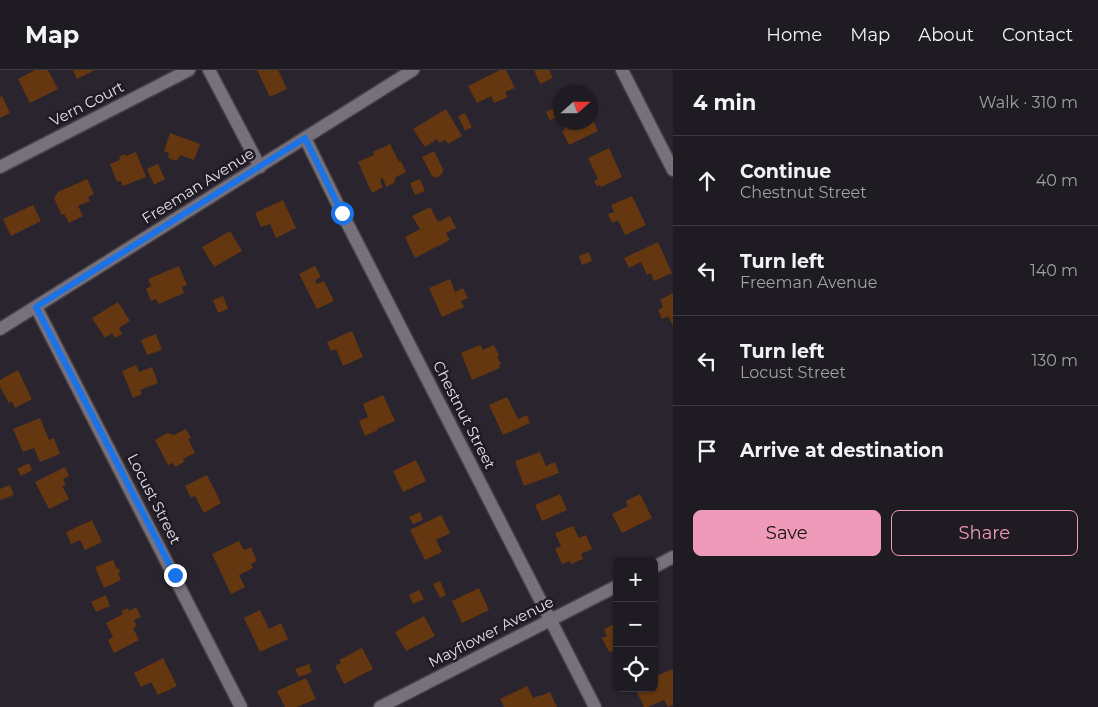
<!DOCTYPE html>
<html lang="en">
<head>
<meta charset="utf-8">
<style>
  body { margin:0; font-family:Montserrat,sans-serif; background:#2c282f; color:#f1f3f6 }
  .controls { position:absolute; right:15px; bottom:15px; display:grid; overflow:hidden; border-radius:8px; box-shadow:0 1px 4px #0004 }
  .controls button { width:45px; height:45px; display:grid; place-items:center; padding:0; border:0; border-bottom:1px solid #3c3940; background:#1f1b22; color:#f1f3f6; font:25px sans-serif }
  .compass { position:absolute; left:553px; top:15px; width:45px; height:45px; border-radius:50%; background:#1f1b22; box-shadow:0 1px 4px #0004; rotate:69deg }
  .stop { position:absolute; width:15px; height:15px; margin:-11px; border:4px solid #1a73e8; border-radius:50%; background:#fff }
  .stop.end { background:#1a73e8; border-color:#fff; box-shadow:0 1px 5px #0008 }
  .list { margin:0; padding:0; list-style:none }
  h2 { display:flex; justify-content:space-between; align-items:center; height:65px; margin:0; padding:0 20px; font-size:21px }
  h2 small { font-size:16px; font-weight:400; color:#a1a1a5 }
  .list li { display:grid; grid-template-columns:32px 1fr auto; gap:15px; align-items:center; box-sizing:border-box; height:90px; padding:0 20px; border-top:1px solid #3c3940 }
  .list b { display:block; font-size:19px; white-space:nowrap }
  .list p { margin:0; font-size:16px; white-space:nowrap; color:#a1a1a5 }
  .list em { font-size:16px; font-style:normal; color:#a1a1a5 }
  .actions { display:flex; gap:10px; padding:15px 20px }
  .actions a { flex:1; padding:11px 0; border:1px solid #ef9ab8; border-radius:8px; text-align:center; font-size:18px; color:#ef9ab8 }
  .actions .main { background:#ef9ab8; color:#111 }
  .icon { flex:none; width:28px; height:28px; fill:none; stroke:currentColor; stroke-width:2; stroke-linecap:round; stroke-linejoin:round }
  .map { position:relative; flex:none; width:673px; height:637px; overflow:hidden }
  header { display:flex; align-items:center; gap:30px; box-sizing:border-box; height:70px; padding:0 25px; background:#1f1b22; border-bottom:1px solid #3c3940 }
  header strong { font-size:24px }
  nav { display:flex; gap:28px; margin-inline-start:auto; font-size:18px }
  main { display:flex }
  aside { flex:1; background:#1f1b22 }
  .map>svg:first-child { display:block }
  .building { fill:#643710 }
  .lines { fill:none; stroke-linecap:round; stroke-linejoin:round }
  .minor-casing { stroke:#444047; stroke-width:15 }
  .minor { stroke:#77717c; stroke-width:12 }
  .route { stroke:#1a73e8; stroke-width:6 }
  .labels { text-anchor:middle; stroke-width:5; stroke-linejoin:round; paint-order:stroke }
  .street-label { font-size:15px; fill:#e3e0e6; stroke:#1f1a23 }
</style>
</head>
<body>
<header>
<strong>Map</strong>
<nav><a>Home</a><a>Map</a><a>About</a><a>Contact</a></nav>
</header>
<main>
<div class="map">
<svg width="673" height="637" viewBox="0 0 673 637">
  <rect width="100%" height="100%" fill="#29242d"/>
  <g class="building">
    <polygon points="35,0 48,0 58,19 30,33 18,9"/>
    <polygon points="73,0 95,0 77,9"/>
    <polygon points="257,0 278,0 287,19 270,27"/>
    <polygon points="500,0 506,0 515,18 505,22 508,27 494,33 491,26 477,33 468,16"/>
    <polygon points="534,0 549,0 553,8 540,14"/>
    <polygon points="2,26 10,43 0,48 0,27"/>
    <polygon points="557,37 560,46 550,50 546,42"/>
    <polygon points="446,39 462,66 448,74 445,70 439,73 437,69 425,77 413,59"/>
    <polygon points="465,43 472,57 465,61 458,46"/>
    <polygon points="590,45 598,61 569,75 562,61 565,60 561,52 590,52"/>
    <polygon points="170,63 200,74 194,90 180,85 177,91 168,88 169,83 164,81"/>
    <polygon points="390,74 399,92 401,91 406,102 396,107 394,113 386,117 383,108 380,110 383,117 372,123 358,92 374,85 373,82"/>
    <polygon points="609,78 622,107 601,117 600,115 597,116 594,111 598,109 588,88"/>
    <polygon points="434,81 443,99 442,104 436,108 432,106 422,87"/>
    <polygon points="136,82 146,107 123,116 121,111 117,112 110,94 120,90 119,87 125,84 126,86"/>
    <polygon points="158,94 165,109 154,115 147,99"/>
    <polygon points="87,109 94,124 88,127 90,131 78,136 83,146 69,153 65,145 61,144 54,128 58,122"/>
    <polygon points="420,109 425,121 415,125 410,113"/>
    <polygon points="632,126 646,155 625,165 618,150 612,153 608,144 614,142 611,135"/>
    <polygon points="283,130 296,158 276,168 270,154 261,157 255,143"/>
    <polygon points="33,135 41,151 11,166 3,149"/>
    <polygon points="430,137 438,152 450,146 456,158 446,163 450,170 415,188 405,167 420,159 412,146"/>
    <polygon points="230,161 242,181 214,197 202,177"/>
    <polygon points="658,172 672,203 654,211 651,203 647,205 641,192 629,198 624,188"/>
    <polygon points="589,182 592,191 582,195 579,186"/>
    <polygon points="179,196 187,215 182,217 184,223 159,234 156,229 151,231 146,219 151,216 148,209"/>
    <polygon points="315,196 321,207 315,210 317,214 324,211 334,231 317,239 299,204"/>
    <polygon points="450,209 455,222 463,218 468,228 461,231 464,237 442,247 429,218"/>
    <polygon points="673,223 673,256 668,246 662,249 658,240 663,237 660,230"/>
    <polygon points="223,226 228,239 218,243 213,230"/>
    <polygon points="118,232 130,251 119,258 122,264 115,268 112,263 105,268 92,248"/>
    <polygon points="352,261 363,287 343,296 336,279 331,281 327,272"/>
    <polygon points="156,264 162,280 147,285 141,270"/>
    <polygon points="480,275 483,280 494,275 499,285 497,286 501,294 499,295 500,298 472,310 461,283"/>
    <polygon points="136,295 139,302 152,297 158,313 140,320 142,324 133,328 122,301"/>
    <polygon points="18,300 32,329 15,338 12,331 9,333 0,317 0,310"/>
    <polygon points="383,325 395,351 377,359 378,360 365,366 359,351 368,347 363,334"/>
    <polygon points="507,327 518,349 527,345 530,353 503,365 489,335"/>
    <polygon points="40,348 49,370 54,368 60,384 40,392 34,378 23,382 13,359"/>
    <polygon points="186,359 191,368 188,369 195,383 183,389 184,392 175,397 173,393 168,395 155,370 167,363 174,365"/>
    <polygon points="540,382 546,396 555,392 559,403 524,416 515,391"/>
    <polygon points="416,390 426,411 403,422 393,401"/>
    <polygon points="29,393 32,400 21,406 17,399"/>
    <polygon points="65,397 69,406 63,409 66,415 62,416 69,429 49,439 35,412"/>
    <polygon points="207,405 221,433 204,443 195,426 191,428 185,416"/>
    <polygon points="10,415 14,425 0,430 0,419"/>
    <polygon points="560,424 567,440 542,451 535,435"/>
    <polygon points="640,424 652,448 622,463 612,444 628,436 626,431"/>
    <polygon points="420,442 423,450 413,454 409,447"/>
    <polygon points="441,445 450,463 436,470 442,482 425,490 410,460"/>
    <polygon points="92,450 102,472 85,480 80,470 71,474 66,462"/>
    <polygon points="573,456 579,468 586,465 592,479 581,484 583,489 571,494 570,491 562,494 555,479 561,476 555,463"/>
    <polygon points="239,471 244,480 251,477 257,491 251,494 253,498 239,505 245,517 231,524 212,484"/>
    <polygon points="113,490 117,499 119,498 120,502 118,503 121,510 104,518 95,497"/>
    <polygon points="440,511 446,525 440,528 433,514"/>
    <polygon points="479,518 489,540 462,553 452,531"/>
    <polygon points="419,520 424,529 413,534 409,525"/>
    <polygon points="106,525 110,536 96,542 91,532"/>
    <polygon points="136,537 141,547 134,550 137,556 133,558 139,570 114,583 108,570 113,567 106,553 123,544 121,541 128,538 129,541"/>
    <polygon points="260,540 269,559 281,553 288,569 260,582 244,548"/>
    <polygon points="424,546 435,566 406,581 395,562"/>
    <polygon points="617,553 617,588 614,581 609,582 602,568 607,566 604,559"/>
    <polygon points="362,578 373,599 344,614 335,596 341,593 339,590"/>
    <polygon points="163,588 177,616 158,625 151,612 141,617 134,603"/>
    <polygon points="309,594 312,602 299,607 295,599"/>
    <polygon points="673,599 673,635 668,637 664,630 648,637 644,637 635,618 654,618 654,607"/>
    <polygon points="306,608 316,629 297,637 285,637 277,621"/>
    <polygon points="527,616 533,628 541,625 541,626 550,622 557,637 504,637 500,629"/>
  </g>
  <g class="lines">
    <g class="minor-casing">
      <g id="minor">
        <polyline points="209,0 260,97"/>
        <polyline points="622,0 673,100"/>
        <polyline points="305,68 342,143 595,637"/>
        <polyline points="0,97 189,0"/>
        <polyline points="36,237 241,637"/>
        <polyline points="0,259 413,0"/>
        <polyline points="654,497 673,487"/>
        <polyline points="380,637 617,516"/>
      </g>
    </g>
    <use href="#minor" class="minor"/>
  </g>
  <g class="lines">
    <polyline class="route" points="175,505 36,237 305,68 342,143"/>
  </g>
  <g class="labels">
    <g class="street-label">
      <text transform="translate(87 34) rotate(-27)" y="5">Vern Court</text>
      <text transform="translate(198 116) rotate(-32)" y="5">Freeman Avenue</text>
      <text transform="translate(464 345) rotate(63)" y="5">Chestnut Street</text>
      <text transform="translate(154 429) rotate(63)" y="5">Locust Street</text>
      <text transform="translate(491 562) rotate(-27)" y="5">Mayflower Avenue</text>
    </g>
  </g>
</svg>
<div class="controls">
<button>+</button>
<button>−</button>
<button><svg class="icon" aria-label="locate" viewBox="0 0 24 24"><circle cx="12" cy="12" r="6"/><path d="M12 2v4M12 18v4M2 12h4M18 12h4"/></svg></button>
</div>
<svg class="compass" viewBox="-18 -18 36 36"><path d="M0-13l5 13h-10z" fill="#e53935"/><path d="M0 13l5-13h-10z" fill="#a1a1a5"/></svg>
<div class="stop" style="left:342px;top:143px"></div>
<div class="stop end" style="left:175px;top:505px"></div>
</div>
<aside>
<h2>4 min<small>Walk · 310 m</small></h2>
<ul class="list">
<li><svg class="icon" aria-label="ahead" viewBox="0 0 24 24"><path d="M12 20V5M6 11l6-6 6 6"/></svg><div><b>Continue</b><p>Chestnut Street</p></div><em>40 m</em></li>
<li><svg class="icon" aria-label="left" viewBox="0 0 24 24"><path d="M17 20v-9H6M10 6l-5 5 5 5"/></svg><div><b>Turn left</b><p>Freeman Avenue</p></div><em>140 m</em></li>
<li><svg class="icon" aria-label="left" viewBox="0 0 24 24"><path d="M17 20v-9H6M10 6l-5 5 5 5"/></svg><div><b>Turn left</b><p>Locust Street</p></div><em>130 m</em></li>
<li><svg class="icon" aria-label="arrive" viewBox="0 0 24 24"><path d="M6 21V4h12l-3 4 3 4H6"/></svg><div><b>Arrive at destination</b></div></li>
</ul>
<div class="actions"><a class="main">Save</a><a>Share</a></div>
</aside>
</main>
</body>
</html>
